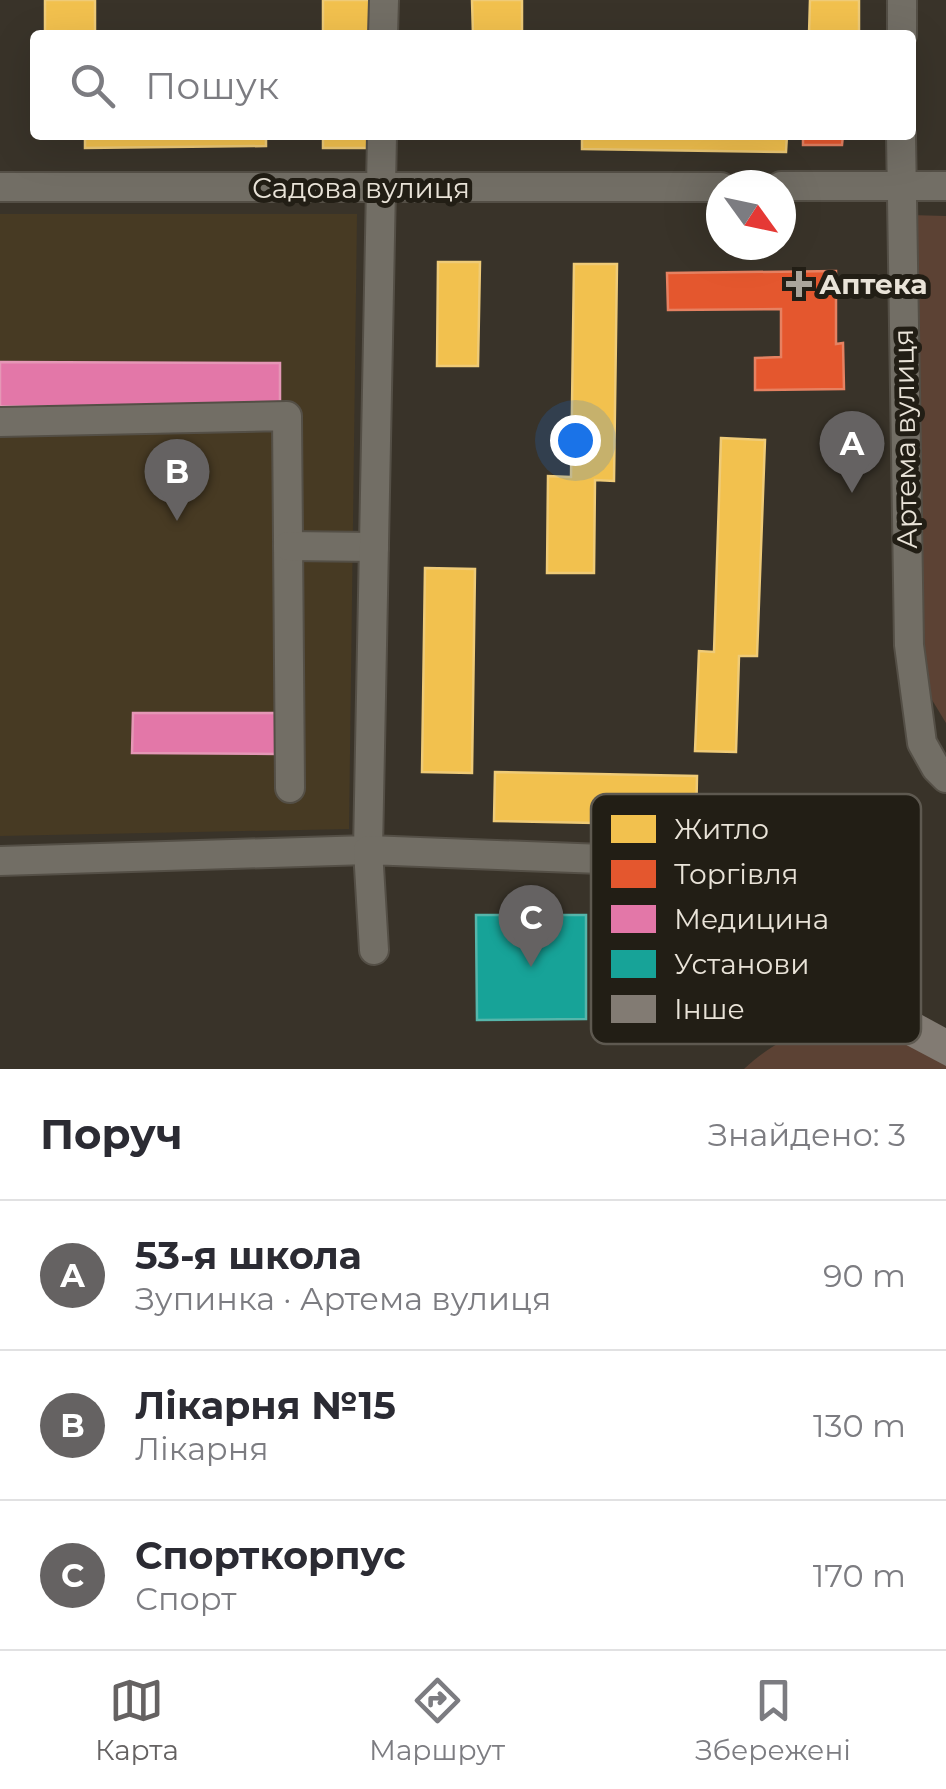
<!DOCTYPE html>
<html lang="uk">
<head>
<meta charset="utf-8">
<style>
  body { margin:0; font-family:Montserrat,sans-serif; background:#f7f7f7; color:#2b2b33 }
  .compass { position:absolute; left:706px; top:170px; width:90px; height:90px; border-radius:50%; background:#fff; box-shadow:0 10px 40px #0002; rotate:123deg }
  .you { position:absolute; left:575px; top:440px; width:35px; height:35px; margin:-25px; border:8px solid #fff; border-radius:50%; background:#1a73e8; box-shadow:0 0 0 15px #1a73e833 }
  .badge { display:grid; place-items:center; width:65px; height:65px; border-radius:50%; background:#656262; color:#fff; font-size:32px; font-weight:700 }
  .pin { position:absolute; translate:-50% -82px; filter:drop-shadow(0 2px 5px #0008) }
  .pin::after { content:''; position:absolute; top:52px; width:35px; height:30px; background:inherit; clip-path:polygon(0 0,100% 0,50% 100%) }
  .list { margin:0; padding:0; list-style:none }
  h2 { display:flex; justify-content:space-between; align-items:center; height:130px; margin:0; padding:0 40px; font-size:42px }
  h2 small { font-size:32px; font-weight:400; color:#7c7c81 }
  .list li { display:grid; grid-template-columns:65px 1fr auto; gap:30px; align-items:center; box-sizing:border-box; height:150px; padding:0 40px; border-top:2px solid #e1e1e2 }
  .list b { display:block; font-size:38px; white-space:nowrap }
  .list p { margin:0; font-size:32px; white-space:nowrap; color:#7c7c81 }
  .list em { font-size:32px; font-style:normal; color:#7c7c81 }
  .icon { flex:none; width:55px; height:55px; fill:none; stroke:currentColor; stroke-width:2; stroke-linecap:round; stroke-linejoin:round }
  .map { position:relative; flex:none; width:946px; height:1069px; overflow:hidden }
  .search { position:absolute; background:#fff; box-shadow:0 10px 40px #0002; left:30px; right:30px; top:30px; height:110px; display:flex; align-items:center; gap:25px; box-sizing:border-box; padding:0 35px; border-radius:10px; color:#7c7c81; font-size:38px }
  .sheet { height:580px; background:#fff }
  nav { display:flex; justify-content:space-around; align-items:center; box-sizing:border-box; height:140px; border-top:2px solid #e1e1e2; background:#fff; font-size:28px; color:#7c7c81 }
  nav a { display:grid; justify-items:center; gap:5px }
  nav .on { color:#656262 }
  .map>svg:first-child { display:block }
  .built { fill:#473a23 }
  .green { fill:#5c4234 }
  .homes { fill:#f2c14e; stroke:#efcb77; stroke-width:2.5 }
  .shops { fill:#e4572e; stroke:#e68161; stroke-width:2.5 }
  .health { fill:#e377a8; stroke:#e597b6; stroke-width:2.5 }
  .public { fill:#17a398; stroke:#56b6ab; stroke-width:2.5 }
  .building { fill:#827b73 }
  .lines { fill:none; stroke-linecap:round; stroke-linejoin:round }
  .minor-casing { stroke:#544f46; stroke-width:32 }
  .minor { stroke:#726e65; stroke-width:28 }
  .poi-dot { fill:#aba59b; stroke:#221e15; stroke-width:4 }
  .labels { text-anchor:middle; stroke-width:10; stroke-linejoin:round; paint-order:stroke }
  .street-label { font-size:28px; fill:#e9e3d8; stroke:#221e15 }
  .poi-label { font-size:28px; font-weight:bold; fill:#e9e3d8; stroke:#221e15; text-anchor:start }
  .key { fill:#221e15; stroke:#5e5950; stroke-width:2.5 }
  .key-label { font-size:28px; fill:#e9e3d8 }
</style>
</head>
<body>
<div class="map">
<svg width="946" height="1069" viewBox="0 0 946 1069">
  <rect width="100%" height="100%" fill="#393329"/>
  <polygon class="built" points="0,214 357,214 349,829 0,836"/>
  <g class="green">
    <polygon points="910,215 946,216 946,723 926,690"/>
    <path d="M 850,1023 L 871,1024 L 946,1055 L 946,1069 L 744,1069 C 775,1040 808,1026 850,1023 Z"/>
  </g>
  <g class="homes">
    <rect x="45" y="0" width="50" height="35"/>
    <rect x="323" y="0" width="50" height="35"/>
    <polygon points="472,0 522,0 522,35 473,35"/>
    <polygon points="810,0 859,0 859,35 809,35"/>
    <polygon points="85,135 266,135 266,146 85,148"/>
    <rect x="323" y="135" width="50" height="13"/>
    <polygon points="582,135 787,135 786,152 582,149"/>
    <polygon points="438,262 480,262 478,366 437,366"/>
    <polygon points="574,264 617,264 614,481 595,480 594,573 547,573 548,476 571,477"/>
    <polygon points="721,438 765,440 757,656 739,656 736,752 695,751 699,651 714,652"/>
    <polygon points="425,568 475,569 472,773 422,772"/>
    <polygon points="495,772 697,776 696,825 494,821"/>
  </g>
  <g class="shops">
    <polygon points="803,135 843,135 842,145 803,145"/>
    <polygon points="836,271 836,344 843,343 844,389 755,390 755,358 781,357 781,309 668,310 667,273"/>
  </g>
  <g class="health">
    <polygon points="0,362 280,363 280,407 0,406"/>
    <polygon points="133,713 277,713 277,754 132,753"/>
  </g>
  <polygon class="public" points="476,915 586,915 586,1019 477,1020"/>
  <polygon class="building" points="878,991 946,1028 946,1066 859,1020"/>
  <g class="lines">
    <g class="minor-casing">
      <g id="minor">
        <polyline points="383,35 384,0"/>
        <polyline points="902,35 902,0"/>
        <polyline points="901,135 909,645 922,743 936,768 946,778"/>
        <polyline points="781,186 946,186"/>
        <polyline points="0,187 721,187"/>
        <polyline points="0,422 287,416 290,788"/>
        <polyline points="288,546 374,547"/>
        <polyline points="0,861 368,850 382,135"/>
        <polyline points="374,950 368,850 654,861"/>
      </g>
    </g>
    <use href="#minor" class="minor"/>
  </g>
  <path class="poi-dot" d="M794 269h10v10h10v10h-10v10h-10v-10h-10v-10h10z"/>
  <g class="labels">
    <g class="street-label">
      <text x="361" y="198">Садова вулиця</text>
      <text transform="translate(905 439) rotate(-91)" y="10">Артема вулиця</text>
    </g>
    <g class="poi-label">
      <text x="819" y="294">Аптека</text>
    </g>
  </g>
  <rect x="591" y="794" width="330" height="250" rx="15" class="key"/>
  <rect x="611" y="815" width="45" height="28" fill="#f2c14e"/>
  <rect x="611" y="860" width="45" height="28" fill="#e4572e"/>
  <rect x="611" y="905" width="45" height="28" fill="#e377a8"/>
  <rect x="611" y="950" width="45" height="28" fill="#17a398"/>
  <rect x="611" y="995" width="45" height="28" fill="#827b73"/>
  <g class="key-label">
    <text x="674" y="839">Житло</text>
    <text x="674" y="884">Торгівля</text>
    <text x="674" y="929">Медицина</text>
    <text x="674" y="974">Установи</text>
    <text x="674" y="1019">Інше</text>
  </g>
</svg>
<svg class="compass" viewBox="-18 -18 36 36"><path d="M0-13l5 13h-10z" fill="#e53935"/><path d="M0 13l5-13h-10z" fill="#7c7c81"/></svg>
<div class="you"></div>
<div class="pin badge" style="left:852px;top:493px">A</div>
<div class="pin badge" style="left:177px;top:521px">B</div>
<div class="pin badge" style="left:531px;top:967px">C</div>
<div class="search"><svg class="icon" aria-label="search" viewBox="0 0 24 24"><circle cx="10" cy="10" r="6"/><path d="M15 15l6 6"/></svg>Пошук</div>
</div>
<section class="sheet">
<h2>Поруч<small>Знайдено: 3</small></h2>
<ul class="list">
<li><span class="badge">A</span><div><b>53-я школа</b><p>Зупинка · Артема вулиця</p></div><em>90 m</em></li>
<li><span class="badge">B</span><div><b>Лікарня №15</b><p>Лікарня</p></div><em>130 m</em></li>
<li><span class="badge">C</span><div><b>Спорткорпус</b><p>Спорт</p></div><em>170 m</em></li>
</ul>
</section>
<nav>
<a class="on"><svg class="icon" aria-label="map" viewBox="0 0 24 24"><path d="M3 6l6-2 6 2 6-2v14l-6 2-6-2-6 2zM9 4v14M15 6v14"/></svg>Карта</a>
<a><svg class="icon" aria-label="directions" viewBox="0 0 24 24"><path d="M12 3l9 9-9 9-9-9zM9 14v-3h6M13 9l2 2-2 2"/></svg>Маршрут</a>
<a><svg class="icon" aria-label="saved" viewBox="0 0 24 24"><path d="M7 4h10v16l-5-4-5 4z"/></svg>Збережені</a>
</nav>
</body>
</html>
